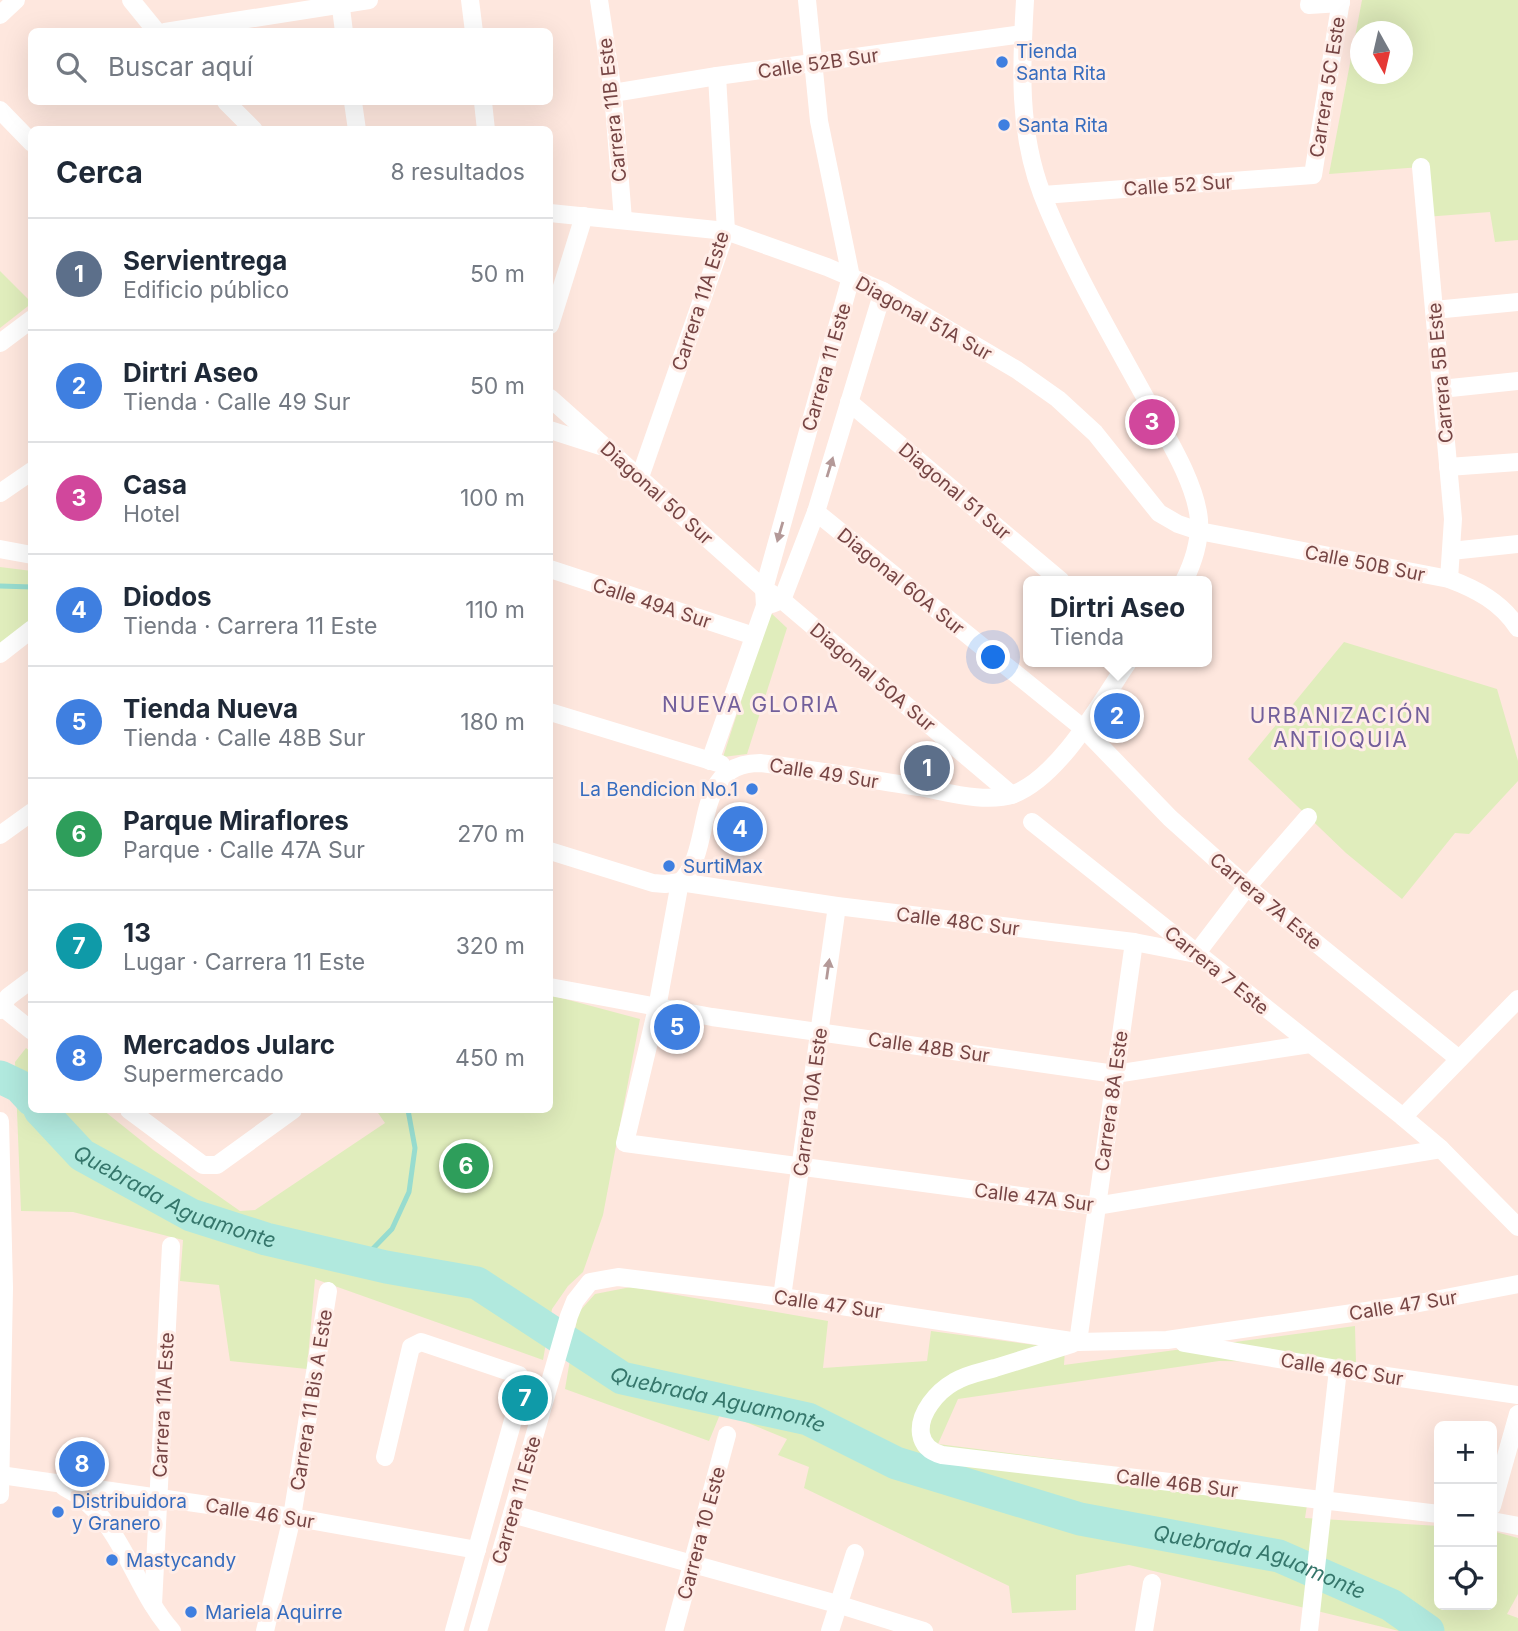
<!DOCTYPE html>
<html lang="es">
<head>
<meta charset="utf-8">
<style>
  body { margin:0; font-family:Inter,sans-serif; background:#f6f6f7; color:#1f2937 }
  .controls { position:absolute; right:21px; bottom:21px; display:grid; overflow:hidden; border-radius:10px; box-shadow:0 7px 28px #0002 }
  .controls button { width:63px; height:63px; display:grid; place-items:center; padding:0; border:0; border-bottom:2px solid #e0e1e3; background:#fff; color:#1f2937; font:35px sans-serif }
  .compass { position:absolute; left:1350px; top:21px; width:63px; height:63px; border-radius:50%; background:#fff; box-shadow:0 7px 28px #0002; rotate:172deg }
  .you { position:absolute; left:994px; top:658px; width:24px; height:24px; margin:-18px; border:5px solid #fff; border-radius:50%; background:#1a73e8; box-shadow:0 0 0 10px #1a73e833 }
  .badge { display:grid; place-items:center; width:46px; height:46px; border-radius:50%; background:#db2777; color:#fff; font-size:23px; font-weight:700 }
  .pin { position:absolute; translate:-50% -50%; border:4px solid #fff; box-shadow:0 2px 7px #0006 }
  .popup { position:absolute; left:1023px; top:576px; width:189px; height:91px; box-sizing:border-box; display:grid; place-content:center; border-radius:10px; background:#fff; filter:drop-shadow(0 2px 5px #0005); font-size:23px; white-space:nowrap; color:#747a83 }
  .popup b { font-size:26px; color:#1f2937 }
  .popup::after { content:''; position:absolute; left:50%; top:100%; margin-left:-14px; border:14px solid transparent; border-top-color:#fff }
  .list { margin:0; padding:0; list-style:none }
  h2 { display:flex; justify-content:space-between; align-items:center; height:91px; margin:0; padding:0 28px; font-size:30px }
  h2 small { font-size:23px; font-weight:400; color:#747a83 }
  .list li { display:grid; grid-template-columns:46px 1fr auto; gap:21px; align-items:center; box-sizing:border-box; height:112px; padding:0 28px; border-top:2px solid #e0e1e3 }
  .list b { display:block; font-size:26px; white-space:nowrap }
  .list p { margin:0; font-size:23px; white-space:nowrap; color:#747a83 }
  .list em { font-size:23px; font-style:normal; color:#747a83 }
  .icon { flex:none; width:38px; height:38px; fill:none; stroke:currentColor; stroke-width:2; stroke-linecap:round; stroke-linejoin:round }
  .map { position:relative; flex:none; width:1518px; height:1631px; overflow:hidden }
  .search { position:absolute; background:#fff; box-shadow:0 7px 28px #0002; left:28px; top:28px; width:525px; height:77px; display:flex; align-items:center; gap:18px; box-sizing:border-box; padding:0 24px; border-radius:10px; color:#747a83; font-size:26px }
  .panel { position:absolute; background:#fff; box-shadow:0 7px 28px #0002; left:28px; top:126px; width:525px; height:987px; border-radius:10px }
  .map>svg:first-child { display:block }
  .green { fill:#e0edbc; fill-rule:evenodd }
  .lines { fill:none; stroke-linecap:round; stroke-linejoin:round }
  .stream { stroke:#97dccf; stroke-width:5 }
  .river { stroke:#b1e9de; stroke-width:33 }
  .minor { stroke:#fff; stroke-width:18 }
  .oneway { fill:#b49998 }
  .shop-dot { fill:#3f7fe0; stroke:#ffede7; stroke-width:2.5 }
  .labels { text-anchor:middle; stroke-width:6; stroke-linejoin:round; paint-order:stroke }
  .shop-label { font-size:19px; fill:#366cbe; stroke:#ffede7; text-anchor:start }
  .street-label { font-size:19px; fill:#764544; stroke:#ffede7 }
  .neighbourhood-label { font-size:21px; letter-spacing:2px; fill:#725f9b; stroke:#ffede7 }
  .water-label { font-size:21px; font-style:italic; fill:#35766b; stroke:#ffede7 }
</style>
</head>
<body>
<div class="map">
<svg width="1518" height="1631" viewBox="0 0 1518 1631">
  <rect width="100%" height="100%" fill="#fee7de"/>
  <g class="green">
    <path d="M 1362,0 L 1518,0 L 1518,240 L 1495,242 L 1490,212 L 1425,217 L 1421,167 L 1329,174 ZM 1360,32 L 1402,32 L 1402,74 L 1360,74 Z"/>
    <polygon points="0,271 32,303 0,328"/>
    <polygon points="0,567 32,571 31,629 0,654"/>
    <polygon points="770,612 787,628 747,754 723,757"/>
    <polygon points="1344,642 1497,689 1518,761 1518,781 1469,834 1455,833 1402,899 1346,853 1248,759"/>
    <polygon points="550,995 640,1019 603,1215 583,1272 568,1286 552,1309 543,1360 315,1279 307,1369 230,1361 219,1285 180,1281 183,1240 73,1212 21,1211 15,1062 26,1048 31,1052 32,1110 103,1110 153,1150 240,1211 255,1210 385,1123 376,1110 550,1110"/>
    <polygon points="631,1287 828,1321 823,1368 927,1361 931,1331 1065,1349 1064,1365 1355,1326 1356,1363 1219,1361 958,1399 938,1444 1309,1492 1305,1518 1439,1526 1439,1605 1492,1605 1492,1531 1518,1538 1518,1594 1507,1614 1518,1618 1518,1631 1399,1631 1129,1565 1076,1575 1076,1610 1012,1613 1009,1586 804,1488 809,1467 778,1455 787,1439 721,1412 709,1441 565,1389 578,1313 595,1294"/>
  </g>
  <g class="lines">
    <g class="stream">
      <polyline points="0,586 32,587"/>
      <polyline points="361,1261 392,1229 409,1192 415,1148 408,1110"/>
    </g>
    <g class="river">
      <polyline points="0,1077 19,1086 32,1100"/>
      <path id="s1" d="M 40,1110 L 82,1155 L 191,1215 L 266,1239 L 386,1267 L 477,1283 L 622,1378 L 808,1419 L 896,1463 L 1080,1519 L 1279,1556 L 1391,1605 L 1428,1631"/>
    </g>
    <g class="minor">
      <polyline points="131,0 157,32"/>
      <polyline points="340,0 344,32"/>
      <polyline points="470,0 474,32"/>
      <polyline points="599,0 613,93 623,220"/>
      <path d="M 1025,0 C 1021,67 1018,131 1042,194 C 1070,266 1114,340 1151,408 C 1168,439 1196,484 1199,520 C 1200,540 1193,563 1184,581"/>
      <polyline points="1310,0 1309,5 1341,3"/>
      <polyline points="0,15 16,0"/>
      <polyline points="165,32 369,0"/>
      <polyline points="613,93 717,76 1023,34"/>
      <polyline points="226,102 254,130"/>
      <polyline points="353,102 357,130"/>
      <polyline points="483,102 486,130"/>
      <polyline points="0,110 32,143"/>
      <polyline points="1421,167 1453,519 1449,579"/>
      <polyline points="1043,195 1313,175 1341,0"/>
      <path d="M 550,213 L 726,231 L 827,267 L 883,291 L 1017,370 L 1058,399 L 1095,433 L 1159,513 L 1178,524 L 1199,531 L 1449,579 C 1476,589 1501,602 1518,628"/>
      <polyline points="1434,310 1518,302"/>
      <polyline points="550,325 584,216"/>
      <polyline points="0,343 32,319"/>
      <polyline points="1441,389 1518,381"/>
      <polyline points="550,398 764,589 782,600 1012,795"/>
      <polyline points="849,402 1061,581"/>
      <polyline points="550,430 600,446"/>
      <polyline points="1448,467 1518,462"/>
      <polyline points="640,477 726,231 717,76"/>
      <polyline points="0,493 32,471"/>
      <polyline points="816,512 1084,729 1170,818 1247,887 1459,1059"/>
      <polyline points="0,549 32,555"/>
      <polyline points="1451,551 1518,544"/>
      <polyline points="550,569 754,636"/>
      <polyline points="772,604 782,600 816,512 883,291"/>
      <polyline points="0,654 32,629"/>
      <path d="M 1128,662 C 1101,702 1060,776 1014,794 C 986,804 947,792 919,787 C 866,779 813,769 760,763 C 689,763 716,850 680,882 L 657,1008 L 625,1143 L 1096,1206 L 1441,1149"/>
      <polyline points="550,712 721,764"/>
      <polyline points="710,761 765,606 764,589 851,277 819,121 807,0"/>
      <polyline points="1032,822 1403,1117 1441,1149 1518,1227"/>
      <polyline points="0,835 32,812"/>
      <polyline points="550,851 653,883 665,884 680,882 837,906 1134,942 1196,954 1247,887 1308,817"/>
      <polyline points="550,987 712,1017 1115,1074 1310,1044"/>
      <polyline points="1,1006 32,1031"/>
      <polyline points="0,1010 8,997 32,979"/>
      <polyline points="129,1110 203,1165 217,1165 293,1110"/>
      <polyline points="1403,1117 1518,999"/>
      <polyline points="0,1121 4,1288 0,1495"/>
      <polyline points="782,1297 837,906"/>
      <polyline points="1078,1342 1134,942"/>
      <polyline points="1184,1343 1338,1369 1518,1395"/>
      <path d="M 1072,1344 C 1046,1352 1020,1360 995,1368 C 981,1372 967,1374 954,1382 C 938,1391 918,1413 921,1434 C 923,1446 931,1452 942,1455 L 1439,1514"/>
      <polyline points="385,1457 411,1347 421,1342 519,1375 522,1388 454,1631"/>
      <polyline points="0,1475 292,1517 477,1550"/>
      <path d="M 64,1487 C 122,1516 132,1587 172,1631"/>
      <polyline points="1492,1506 1518,1414"/>
      <polyline points="512,1514 837,1604 924,1631"/>
      <polyline points="1492,1521 1518,1526"/>
      <polyline points="153,1605 171,1246"/>
      <polyline points="265,1631 292,1517 328,1291"/>
      <polyline points="478,1631 569,1316 575,1301 590,1282 618,1277 782,1297 1078,1342 1167,1340 1414,1304 1518,1284"/>
      <polyline points="674,1631 727,1435"/>
      <polyline points="830,1631 855,1553"/>
      <polyline points="1144,1631 1152,1583"/>
      <polyline points="1309,1631 1338,1369"/>
    </g>
  </g>
  <defs><path id="oneway-solid" d="M-6-.8H1V-3.2L6.5 0L1 3.2V.8H-6Z" transform="scale(1.75)"/></defs>
  <g class="oneway">
    <use href="#oneway-solid" transform="translate(830 467) rotate(-73)"/>
    <use href="#oneway-solid" transform="translate(780 532) rotate(106)"/>
    <use href="#oneway-solid" transform="translate(828 969) rotate(-82)"/>
  </g>
  <g class="shop-dot">
    <circle cx="1002" cy="62" r="7"/>
    <circle cx="1004" cy="125" r="7"/>
    <circle cx="752" cy="789" r="7"/>
    <circle cx="669" cy="866" r="7"/>
    <circle cx="58" cy="1512" r="7"/>
    <circle cx="112" cy="1560" r="7"/>
    <circle cx="191" cy="1612" r="7"/>
  </g>
  <g class="labels">
    <g class="shop-label">
      <text x="1016" y="58">Tienda<tspan x="1016" dy="22">Santa Rita</tspan></text>
      <text x="1018" y="132">Santa Rita</text>
      <text x="738" y="796" text-anchor="end">La Bendicion No.1</text>
      <text x="683" y="873">SurtiMax</text>
      <text x="72" y="1508">Distribuidora<tspan x="72" dy="22">y Granero</tspan></text>
      <text x="126" y="1567">Mastycandy</text>
      <text x="205" y="1619">Mariela Aquirre</text>
    </g>
    <g class="street-label">
      <text transform="translate(818 63) rotate(-8)" y="7">Calle 52B Sur</text>
      <text transform="translate(1327 87) rotate(-81)" y="7">Carrera 5C Este</text>
      <text transform="translate(612 110) rotate(-96)" y="7">Carrera 11B Este</text>
      <text transform="translate(1178 185) rotate(-4)" y="7">Calle 52 Sur</text>
      <text transform="translate(700 301) rotate(-72)" y="7">Carrera 11A Este</text>
      <text transform="translate(924 318) rotate(29)" y="7">Diagonal 51A Sur</text>
      <text transform="translate(826 367) rotate(-74)" y="7">Carrera 11 Este</text>
      <text transform="translate(1440 373) rotate(-95)" y="7">Carrera 5B Este</text>
      <text transform="translate(955 491) rotate(40)" y="7">Diagonal 51 Sur</text>
      <text transform="translate(657 493) rotate(42)" y="7">Diagonal 50 Sur</text>
      <text transform="translate(1365 563) rotate(11)" y="7">Calle 50B Sur</text>
      <text transform="translate(901 581) rotate(39)" y="7">Diagonal 60A Sur</text>
      <text transform="translate(652 603) rotate(18)" y="7">Calle 49A Sur</text>
      <text transform="translate(873 677) rotate(40)" y="7">Diagonal 50A Sur</text>
      <text transform="translate(824 773) rotate(9)" y="7">Calle 49 Sur</text>
      <text transform="translate(1266 901) rotate(40)" y="7">Carrera 7A Este</text>
      <text transform="translate(958 921) rotate(7)" y="7">Calle 48C Sur</text>
      <text transform="translate(1217 970) rotate(39)" y="7">Carrera 7 Este</text>
      <text transform="translate(929 1047) rotate(8)" y="7">Calle 48B Sur</text>
      <text transform="translate(1111 1101) rotate(-82)" y="7">Carrera 8A Este</text>
      <text transform="translate(810 1102) rotate(-82)" y="7">Carrera 10A Este</text>
      <text transform="translate(1034 1197) rotate(7)" y="7">Calle 47A Sur</text>
      <text transform="translate(828 1304) rotate(8)" y="7">Calle 47 Sur</text>
      <text transform="translate(1403 1305) rotate(-9)" y="7">Calle 47 Sur</text>
      <text transform="translate(1342 1369) rotate(9)" y="7">Calle 46C Sur</text>
      <text transform="translate(311 1400) rotate(-81)" y="7">Carrera 11 Bis A Este</text>
      <text transform="translate(163 1405) rotate(-87)" y="7">Carrera 11A Este</text>
      <text transform="translate(1177 1483) rotate(7)" y="7">Calle 46B Sur</text>
      <text transform="translate(516 1500) rotate(-74)" y="7">Carrera 11 Este</text>
      <text transform="translate(260 1513) rotate(9)" y="7">Calle 46 Sur</text>
      <text transform="translate(701 1533) rotate(-75)" y="7">Carrera 10 Este</text>
    </g>
    <g class="neighbourhood-label">
      <text x="751" y="712">NUEVA GLORIA</text>
      <text x="1341" y="723">URBANIZACIÓN<tspan x="1341" dy="24">ANTIOQUIA</tspan></text>
    </g>
    <g class="water-label">
      <text dy="7" stroke="none"><textPath href="#s1" startOffset="164">Quebrada Aguamonte</textPath></text>
      <text dy="7" stroke="none"><textPath href="#s1" startOffset="752">Quebrada Aguamonte</textPath></text>
      <text dy="7" stroke="none"><textPath href="#s1" startOffset="1320">Quebrada Aguamonte</textPath></text>
    </g>
  </g>
</svg>
<div class="controls">
<button>+</button>
<button>−</button>
<button><svg class="icon" aria-label="locate" viewBox="0 0 24 24"><circle cx="12" cy="12" r="6"/><path d="M12 2v4M12 18v4M2 12h4M18 12h4"/></svg></button>
</div>
<svg class="compass" viewBox="-18 -18 36 36"><path d="M0-13l5 13h-10z" fill="#e53935"/><path d="M0 13l5-13h-10z" fill="#747a83"/></svg>
<div class="you"></div>
<div class="pin badge" style="left:927px;top:768px;background:#5c6f8a">1</div>
<div class="pin badge" style="left:1117px;top:716px;background:#3f7fe0">2</div>
<div class="popup"><b>Dirtri Aseo</b>Tienda</div>
<div class="pin badge" style="left:1152px;top:422px;background:#d1479c">3</div>
<div class="pin badge" style="left:740px;top:829px;background:#3f7fe0">4</div>
<div class="pin badge" style="left:677px;top:1027px;background:#3f7fe0">5</div>
<div class="pin badge" style="left:466px;top:1166px;background:#2e9e5b">6</div>
<div class="pin badge" style="left:525px;top:1398px;background:#0f9aa8">7</div>
<div class="pin badge" style="left:82px;top:1464px;background:#3f7fe0">8</div>
<div class="search"><svg class="icon" aria-label="search" viewBox="0 0 24 24"><circle cx="10" cy="10" r="6"/><path d="M15 15l6 6"/></svg>Buscar aquí</div>
<section class="panel">
<h2>Cerca<small>8 resultados</small></h2>
<ul class="list">
<li><span class="badge" style="background:#5c6f8a">1</span><div><b>Servientrega</b><p>Edificio público</p></div><em>50 m</em></li>
<li><span class="badge" style="background:#3f7fe0">2</span><div><b>Dirtri Aseo</b><p>Tienda · Calle 49 Sur</p></div><em>50 m</em></li>
<li><span class="badge" style="background:#d1479c">3</span><div><b>Casa</b><p>Hotel</p></div><em>100 m</em></li>
<li><span class="badge" style="background:#3f7fe0">4</span><div><b>Diodos</b><p>Tienda · Carrera 11 Este</p></div><em>110 m</em></li>
<li><span class="badge" style="background:#3f7fe0">5</span><div><b>Tienda Nueva</b><p>Tienda · Calle 48B Sur</p></div><em>180 m</em></li>
<li><span class="badge" style="background:#2e9e5b">6</span><div><b>Parque Miraflores</b><p>Parque · Calle 47A Sur</p></div><em>270 m</em></li>
<li><span class="badge" style="background:#0f9aa8">7</span><div><b>13</b><p>Lugar · Carrera 11 Este</p></div><em>320 m</em></li>
<li><span class="badge" style="background:#3f7fe0">8</span><div><b>Mercados Jularc</b><p>Supermercado</p></div><em>450 m</em></li>
</ul>
</section>
</div>
</body>
</html>
